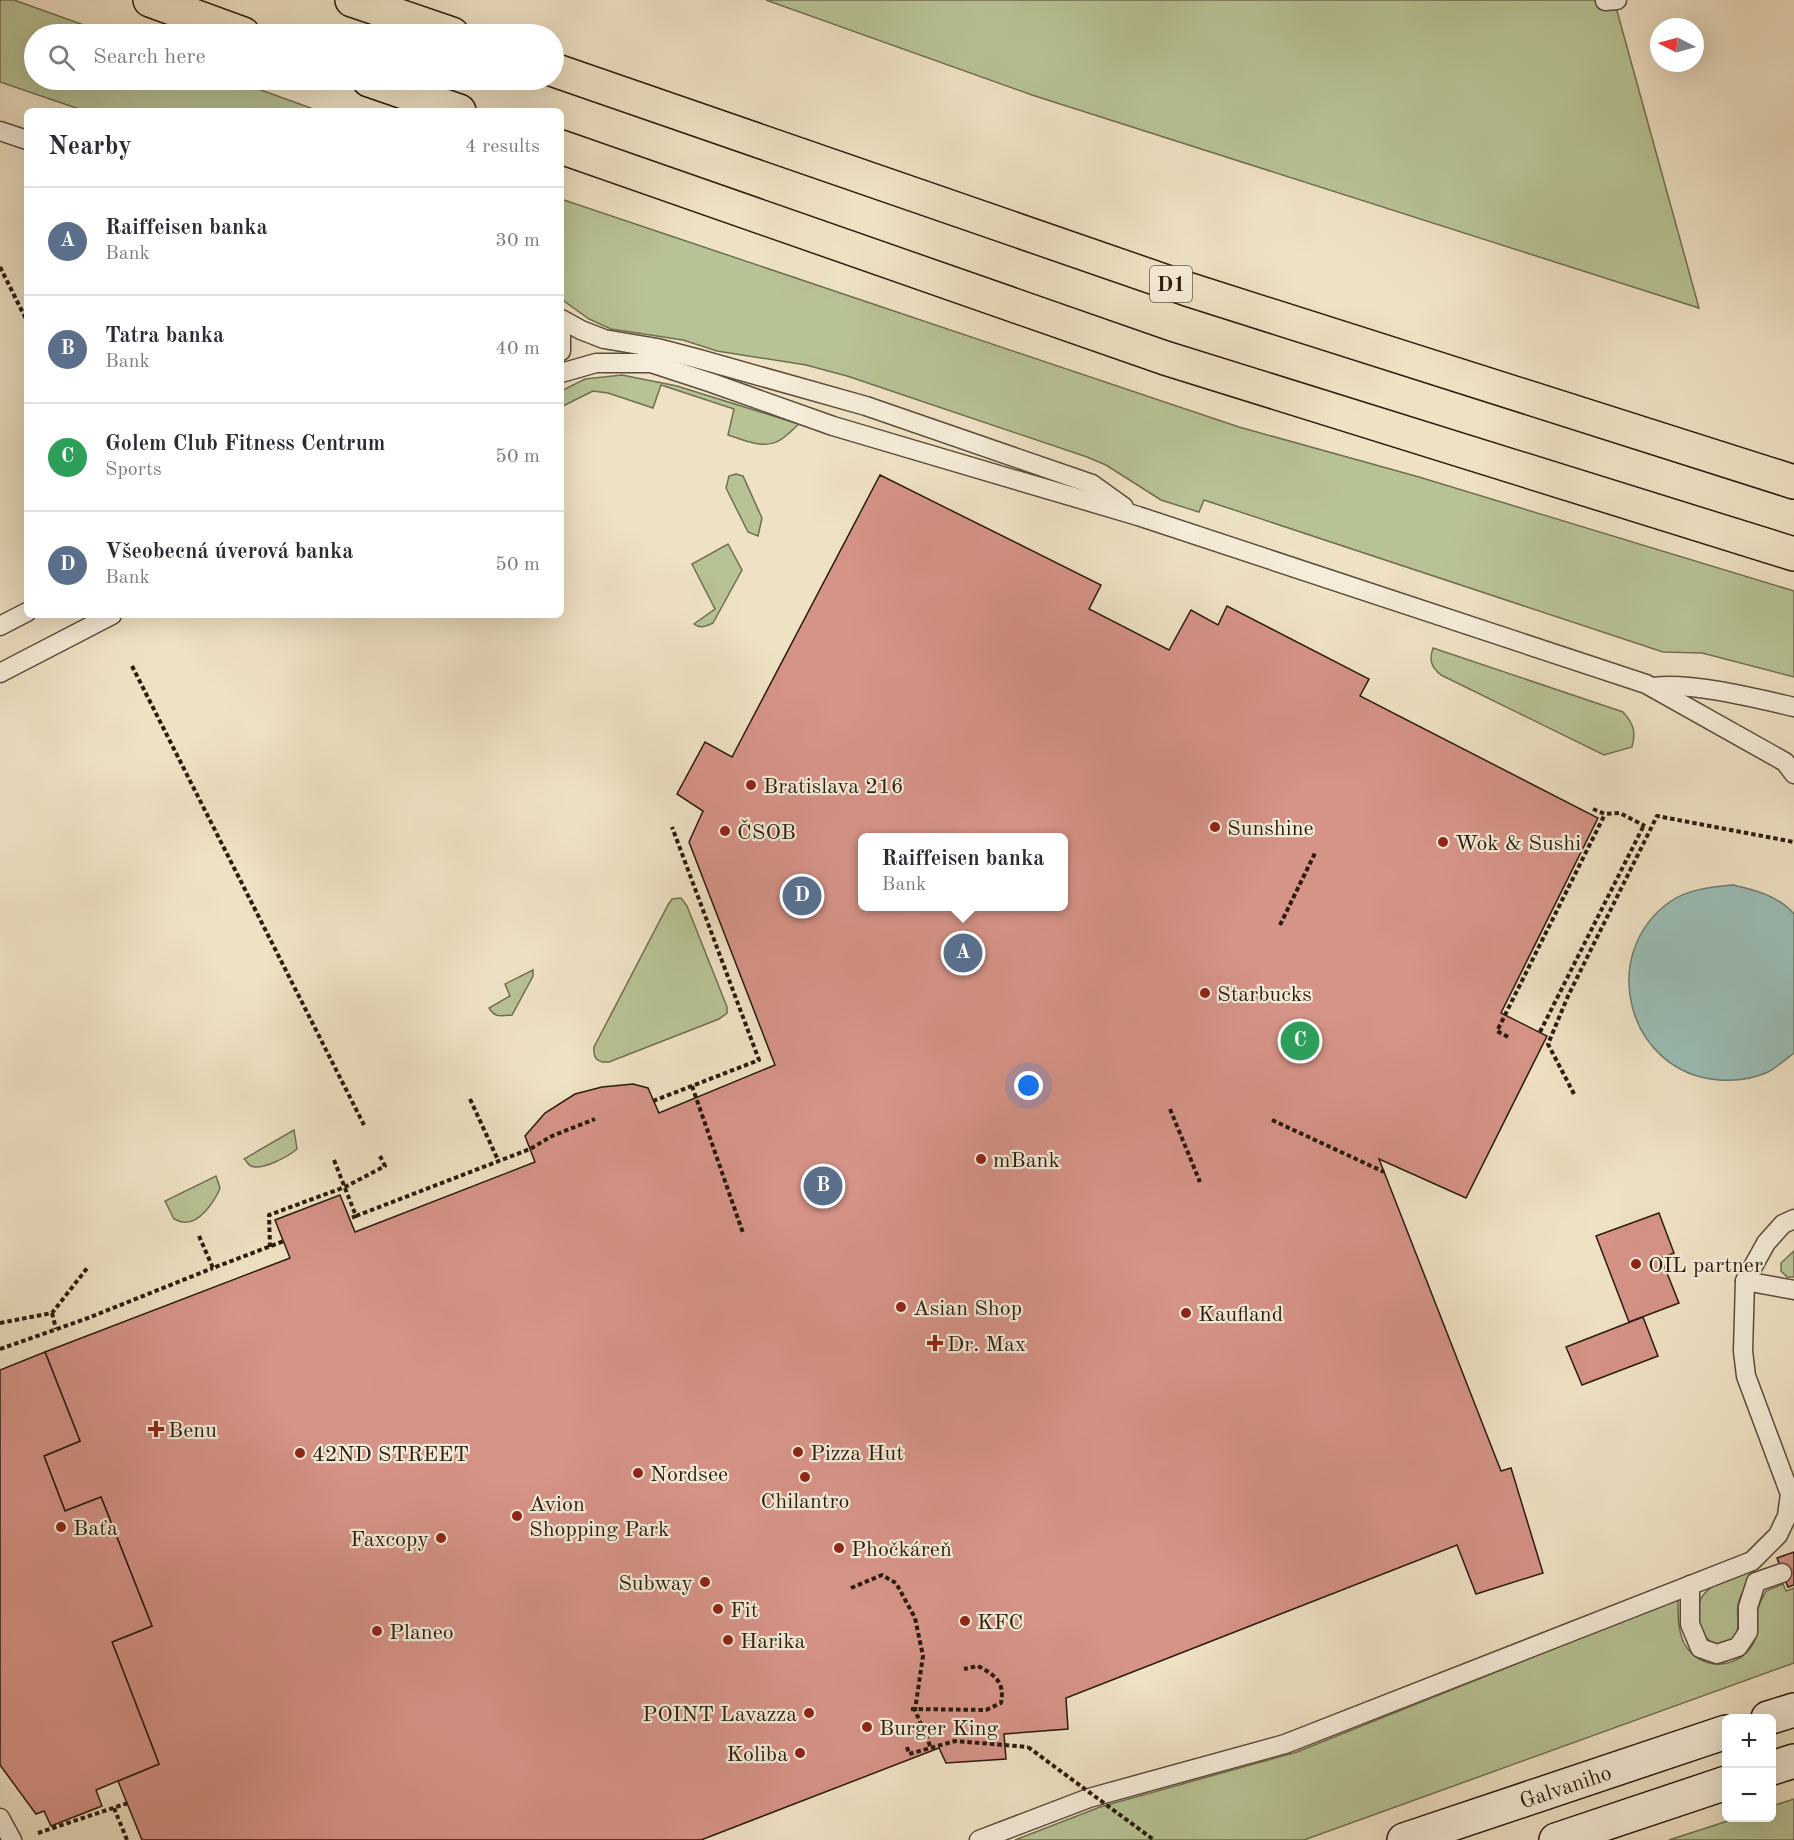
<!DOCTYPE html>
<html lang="en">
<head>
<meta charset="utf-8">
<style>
  body { margin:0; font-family:"Old Standard TT",serif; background:#f7f7f7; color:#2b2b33 }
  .controls { position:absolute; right:18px; bottom:18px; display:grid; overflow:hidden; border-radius:9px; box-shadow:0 6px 24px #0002 }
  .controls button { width:54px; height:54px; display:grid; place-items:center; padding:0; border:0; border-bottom:2px solid #e1e1e2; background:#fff; color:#2b2b33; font:30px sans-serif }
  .compass { position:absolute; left:1650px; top:18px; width:54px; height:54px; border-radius:50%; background:#fff; box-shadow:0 6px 24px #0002; rotate:276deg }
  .you { position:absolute; left:1029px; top:1086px; width:21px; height:21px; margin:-15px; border:4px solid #fff; border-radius:50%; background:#1a73e8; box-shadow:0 0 0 9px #1a73e833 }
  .badge { display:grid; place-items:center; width:39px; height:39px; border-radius:50%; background:#ea580c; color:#fff; font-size:20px; font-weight:700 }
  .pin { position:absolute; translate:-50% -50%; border:3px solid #fff; box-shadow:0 2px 6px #0006 }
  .popup { position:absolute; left:858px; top:833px; width:210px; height:78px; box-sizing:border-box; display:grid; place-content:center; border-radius:9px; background:#fff; filter:drop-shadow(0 2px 4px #0005); font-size:20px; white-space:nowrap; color:#7c7c81 }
  .popup b { font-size:22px; color:#2b2b33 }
  .popup::after { content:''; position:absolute; left:50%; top:100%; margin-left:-12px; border:12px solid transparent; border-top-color:#fff }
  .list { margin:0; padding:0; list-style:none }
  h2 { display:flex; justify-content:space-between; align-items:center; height:78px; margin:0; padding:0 24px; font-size:26px }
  h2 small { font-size:20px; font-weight:400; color:#7c7c81 }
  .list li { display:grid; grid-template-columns:39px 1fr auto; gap:18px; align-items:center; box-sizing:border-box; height:108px; padding:0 24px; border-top:2px solid #e1e1e2 }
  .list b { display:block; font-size:22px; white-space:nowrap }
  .list p { margin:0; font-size:20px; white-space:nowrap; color:#7c7c81 }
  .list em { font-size:20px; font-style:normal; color:#7c7c81 }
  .icon { flex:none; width:33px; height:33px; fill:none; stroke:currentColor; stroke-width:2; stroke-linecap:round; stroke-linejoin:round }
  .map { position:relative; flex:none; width:1794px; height:1840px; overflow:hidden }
  .search { position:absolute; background:#fff; box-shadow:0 6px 24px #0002; left:24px; top:24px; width:540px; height:66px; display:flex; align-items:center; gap:15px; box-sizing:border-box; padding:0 21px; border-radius:33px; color:#7c7c81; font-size:22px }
  .panel { position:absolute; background:#fff; box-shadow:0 6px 24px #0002; left:24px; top:108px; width:540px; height:510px; border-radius:9px }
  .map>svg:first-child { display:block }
  .green { fill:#b8c395; stroke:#716f51; stroke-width:1.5 }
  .water { fill:#9abdb5; stroke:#6d7c72; stroke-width:1.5 }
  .building { fill:#d69387; stroke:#2a1b0d; stroke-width:1.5; fill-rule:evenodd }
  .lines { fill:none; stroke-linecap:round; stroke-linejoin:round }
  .lane-casing { stroke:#5b4d3b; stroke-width:21 }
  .secondary-casing { stroke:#2a1b0d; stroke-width:36 }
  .highway-casing { stroke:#2a1b0d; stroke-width:36 }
  .path { stroke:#2a1b0d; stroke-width:4; stroke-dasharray:4.5 3; stroke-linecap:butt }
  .lane { stroke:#f5ecd9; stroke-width:18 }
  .secondary { stroke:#f5ecd9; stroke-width:33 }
  .highway { stroke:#efe2c4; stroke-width:33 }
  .path-bridge { stroke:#2a1b0d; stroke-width:4; stroke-dasharray:4.5 3; stroke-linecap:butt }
  .poi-dot { fill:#8f2418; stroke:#f5ecd9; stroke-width:2 }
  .labels { text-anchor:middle; stroke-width:4.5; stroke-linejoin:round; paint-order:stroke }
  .shield { fill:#f5ecd9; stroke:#675a4a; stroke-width:1.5 }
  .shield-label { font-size:21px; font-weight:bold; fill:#2a1b0d }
  .poi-label { font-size:22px; fill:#2a1b0d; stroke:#f5ecd9; text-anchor:start }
  .street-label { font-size:22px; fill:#2a1b0d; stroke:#f5ecd9 }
</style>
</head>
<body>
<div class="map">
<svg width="1794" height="1840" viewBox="0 0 1794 1840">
  <rect width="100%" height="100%" fill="#efe2c4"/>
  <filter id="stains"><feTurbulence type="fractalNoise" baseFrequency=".00333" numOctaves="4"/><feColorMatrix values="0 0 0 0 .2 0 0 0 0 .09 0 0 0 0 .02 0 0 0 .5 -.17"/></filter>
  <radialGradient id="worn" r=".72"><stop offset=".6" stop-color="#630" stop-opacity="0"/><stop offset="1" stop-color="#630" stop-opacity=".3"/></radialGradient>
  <g class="green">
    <polygon points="0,0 14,0 109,34 34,34 34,80 233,80 319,111 85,111 0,82"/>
    <polygon points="766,0 1614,0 1699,308 1032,95"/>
    <polygon points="561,199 1239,427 1419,477 1794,591 1794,677 1702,653 1663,652 1204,500 1199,512 1161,500 1106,465 1087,457 847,376 806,365 717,351 683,340 611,329 589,319 564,301 561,296"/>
    <path d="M 622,375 L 677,386 L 799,424 C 793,429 787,436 780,440 C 765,450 743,440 728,435 L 734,409 L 661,385 L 653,408 L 608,393 L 593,391 L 561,407 L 561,392 L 563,390 L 585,379 Z"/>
    <polygon points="736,474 743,476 762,518 758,536 748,532 726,488 729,476"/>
    <path d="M 728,544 L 742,570 L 713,623 C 707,626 700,629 694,624 L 715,609 L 692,564 Z"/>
    <path d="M 1433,648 L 1623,712 C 1634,724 1636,732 1632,747 L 1604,755 L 1441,675 C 1431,667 1429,660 1433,648 Z"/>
    <path d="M 681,898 L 687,906 L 727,1007 L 727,1013 L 719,1019 L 609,1062 C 597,1063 593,1058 594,1047 L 668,905 L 672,899 Z"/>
    <path d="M 533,970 L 533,976 L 512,1015 C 501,1016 495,1018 489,1008 L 510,996 L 505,984 Z"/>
    <path d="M 294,1130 L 297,1149 C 289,1156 262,1171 251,1166 C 248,1165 247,1161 244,1159 Z"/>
    <path d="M 216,1176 L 220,1188 C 215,1201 199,1225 183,1222 C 180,1222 177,1220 174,1219 L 165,1201 Z"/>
    <polygon points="1794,1251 1794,1277 1787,1277 1781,1271 1781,1263"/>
    <path d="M 1753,1569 L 1757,1574 C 1748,1582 1740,1593 1738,1605 C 1736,1617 1742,1632 1731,1640 C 1705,1660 1689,1611 1704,1594 C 1716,1580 1736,1575 1753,1569 Z"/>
    <path d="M 1783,1584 L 1786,1591 L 1794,1588 L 1794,1663 L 1304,1840 L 1015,1840 L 1100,1807 L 1297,1752 L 1675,1600 L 1678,1602 C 1678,1615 1678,1631 1684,1643 C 1699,1671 1737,1671 1753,1644 C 1759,1634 1756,1624 1757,1612 C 1758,1605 1763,1597 1766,1591 Z"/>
    <polygon points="1794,1799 1794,1840 1669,1840 1737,1818 1772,1818 1772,1806"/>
  </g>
  <path class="water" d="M 1733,885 C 1755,890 1779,896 1794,914 L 1794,1053 C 1786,1059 1777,1067 1768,1072 C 1753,1079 1735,1081 1719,1080 C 1627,1073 1596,953 1671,901 C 1689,889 1712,887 1733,885 Z"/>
  <g class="building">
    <path d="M 880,475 L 1101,585 L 1089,609 L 1169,650 L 1191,610 L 1218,625 L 1227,606 L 1369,679 L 1360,696 L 1598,818 L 1501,1013 L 1547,1036 L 1466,1198 L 1379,1159 L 1501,1471 L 1511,1468 L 1543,1573 L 1476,1594 L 1457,1545 L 1066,1698 L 1068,1729 L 1004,1734 L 1006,1759 L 946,1763 L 939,1748 L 701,1840 L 142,1840 L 118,1781 L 159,1764 L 112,1642 L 152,1626 L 101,1497 L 65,1511 L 44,1456 L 80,1441 L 45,1352 L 290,1258 L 275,1220 L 340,1195 L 355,1232 L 535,1162 L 525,1136 L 545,1113 L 575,1094 L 602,1087 L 633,1084 L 648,1088 L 659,1113 L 775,1065 L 689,842 L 703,811 L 677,794 L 705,742 L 732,757 ZM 862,838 L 1064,838 L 1064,906 L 862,906 Z"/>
    <polygon points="1659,1213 1674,1253 1661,1258 1679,1303 1629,1322 1596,1236"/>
    <polygon points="1643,1317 1658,1356 1582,1385 1566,1347"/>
    <polygon points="45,1352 80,1441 44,1456 65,1511 101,1497 152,1626 112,1642 159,1764 96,1790 102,1806 51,1826 44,1811 36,1814 0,1765 0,1370"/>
    <polygon points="1794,1552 1794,1585 1788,1587 1777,1558"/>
  </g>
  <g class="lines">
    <g class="lane-casing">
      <g id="lane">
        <polyline points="1605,1 1617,0"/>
        <polyline points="0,131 27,140"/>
        <polyline points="561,319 581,330 604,339 657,348 699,359 866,406 1092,484 1124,507"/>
        <polyline points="561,327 561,351"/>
        <polyline points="561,373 596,363 651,363 712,383 833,426 1138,516 1646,684 1785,762 1794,774"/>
        <polyline points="0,626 27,612"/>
        <polyline points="0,673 112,615"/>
        <path d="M 1653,687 C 1692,682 1755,698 1794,707"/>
        <polyline points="1745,1281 1794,1290"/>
        <polyline points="1690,1585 1690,1624 1700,1648 1717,1654 1738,1647 1748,1632 1748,1607 1756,1582 1782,1573"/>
        <polyline points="0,1818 12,1840"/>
        <polyline points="979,1840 1089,1798 1285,1744 1752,1561 1778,1535 1787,1516 1790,1494 1746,1376 1743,1351 1745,1281 1766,1243 1783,1224 1794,1219"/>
      </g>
    </g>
    <g class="secondary-casing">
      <g id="secondary">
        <polyline points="1768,1718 1794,1710"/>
        <polyline points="1772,1768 1794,1761"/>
        <path id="s1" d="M 1404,1840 L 1726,1732"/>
        <polyline points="1556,1840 1726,1783"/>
      </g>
    </g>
    <g class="highway-casing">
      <g id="highway">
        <polyline points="150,0 243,34"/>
        <polyline points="352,0 452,34"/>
        <polyline points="554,70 1187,289 1794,482"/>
        <polyline points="369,80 459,111"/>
        <polyline points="561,147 1165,358 1794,554"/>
      </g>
    </g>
    <g class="path">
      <polyline points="0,267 27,321"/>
      <polyline points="132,666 364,1125"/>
      <polyline points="1593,809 1605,814 1620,813 1645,826"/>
      <polyline points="1280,925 1316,851"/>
      <polyline points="1540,1032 1644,825"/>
      <polyline points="1508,1037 1497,1031 1605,814"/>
      <polyline points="692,1086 743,1233"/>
      <polyline points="1574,1094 1548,1044 1568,996 1657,816 1794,842"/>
      <polyline points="470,1099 498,1160"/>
      <polyline points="653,1101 759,1060 672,827"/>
      <polyline points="1170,1109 1200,1182"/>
      <polyline points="1272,1120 1384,1172"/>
      <polyline points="334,1160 356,1216 349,1219"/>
      <polyline points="356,1216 530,1149 552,1136 595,1119"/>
      <polyline points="199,1236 213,1268 284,1241"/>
      <polyline points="270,1247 269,1215 345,1187 385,1166 380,1156"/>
      <polyline points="52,1313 56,1329"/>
      <polyline points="0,1323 52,1313 88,1267"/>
      <polyline points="0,1349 88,1318 213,1268"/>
      <polyline points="851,1588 882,1575 896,1583 915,1618 923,1656 915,1710 931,1748"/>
      <path d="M 911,1709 L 986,1710 L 1001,1703 C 1005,1682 995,1675 978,1666 L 964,1669"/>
      <polyline points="907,1747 909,1754 955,1741 1028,1747"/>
      <polyline points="114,1808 127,1840"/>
      <polyline points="38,1833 128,1803"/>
    </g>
    <use href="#lane" class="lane"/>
    <use href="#secondary" class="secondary"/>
    <use href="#highway" class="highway"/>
    <polyline class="path-bridge" points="1028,1747 1154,1840"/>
  </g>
  <g class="poi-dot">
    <circle cx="751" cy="785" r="6"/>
    <circle cx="1215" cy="827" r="6"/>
    <circle cx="725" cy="831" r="6"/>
    <circle cx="1443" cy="842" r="6"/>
    <circle cx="1205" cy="993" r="6"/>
    <circle cx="981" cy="1159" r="6"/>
    <circle cx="1636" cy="1264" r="6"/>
    <circle cx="901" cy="1307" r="6"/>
    <circle cx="1186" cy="1313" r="6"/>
    <path d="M932 1334h6v6h6v6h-6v6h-6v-6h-6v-6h6z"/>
    <path d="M153 1420h6v6h6v6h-6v6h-6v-6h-6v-6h6z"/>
    <circle cx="798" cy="1452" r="6"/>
    <circle cx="300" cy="1453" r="6"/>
    <circle cx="638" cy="1473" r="6"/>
    <circle cx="805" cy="1477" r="6"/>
    <circle cx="517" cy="1516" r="6"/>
    <circle cx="61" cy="1527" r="6"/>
    <circle cx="441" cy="1538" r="6"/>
    <circle cx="839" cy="1548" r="6"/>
    <circle cx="705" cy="1582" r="6"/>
    <circle cx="718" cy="1609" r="6"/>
    <circle cx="965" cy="1621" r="6"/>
    <circle cx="377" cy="1631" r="6"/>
    <circle cx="728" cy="1640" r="6"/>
    <circle cx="809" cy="1713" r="6"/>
    <circle cx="867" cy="1727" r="6"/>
    <circle cx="800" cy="1753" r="6"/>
  </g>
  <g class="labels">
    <rect class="shield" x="1150" y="266" width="42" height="36" rx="4.5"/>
    <g class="shield-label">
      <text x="1171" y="291">D1</text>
    </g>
    <g class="poi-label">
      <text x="763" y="793">Bratislava 216</text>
      <text x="1227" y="835">Sunshine</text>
      <text x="737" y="839">ČSOB</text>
      <text x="1455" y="850">Wok &amp; Sushi</text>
      <text x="1217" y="1001">Starbucks</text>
      <text x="993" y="1167">mBank</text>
      <text x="1648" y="1272">OIL partner</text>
      <text x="913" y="1315">Asian Shop</text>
      <text x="1198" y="1321">Kaufland</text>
      <text x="947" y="1351">Dr. Max</text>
      <text x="168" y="1437">Benu</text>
      <text x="810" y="1460">Pizza Hut</text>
      <text x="312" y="1461">42ND STREET</text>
      <text x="650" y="1481">Nordsee</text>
      <text x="805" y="1508" text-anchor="middle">Chilantro</text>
      <text x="529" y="1511">Avion<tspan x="529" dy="25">Shopping Park</tspan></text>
      <text x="73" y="1535">Baťa</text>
      <text x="429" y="1546" text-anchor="end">Faxcopy</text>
      <text x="851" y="1556">Phočkáreň</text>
      <text x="693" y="1590" text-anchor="end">Subway</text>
      <text x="730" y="1617">Fit</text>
      <text x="977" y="1629">KFC</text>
      <text x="389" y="1639">Planeo</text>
      <text x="740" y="1648">Harika</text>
      <text x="797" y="1721" text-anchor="end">POINT Lavazza</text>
      <text x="879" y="1735">Burger King</text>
      <text x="788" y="1761" text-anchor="end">Koliba</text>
    </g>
    <g class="street-label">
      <text dy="8" stroke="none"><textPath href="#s1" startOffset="170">Galvaniho</textPath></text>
    </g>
  </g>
  <rect width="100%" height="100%" filter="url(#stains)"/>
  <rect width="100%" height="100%" fill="url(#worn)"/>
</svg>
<div class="controls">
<button>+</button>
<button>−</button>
</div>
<svg class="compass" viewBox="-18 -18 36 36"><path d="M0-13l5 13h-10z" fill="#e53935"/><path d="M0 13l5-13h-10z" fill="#7c7c81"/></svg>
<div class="you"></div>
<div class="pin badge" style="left:963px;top:953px;background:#5c6f8a">A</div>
<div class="popup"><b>Raiffeisen banka</b>Bank</div>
<div class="pin badge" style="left:823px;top:1186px;background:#5c6f8a">B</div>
<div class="pin badge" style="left:1300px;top:1041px;background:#2e9e5b">C</div>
<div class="pin badge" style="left:802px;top:896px;background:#5c6f8a">D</div>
<div class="search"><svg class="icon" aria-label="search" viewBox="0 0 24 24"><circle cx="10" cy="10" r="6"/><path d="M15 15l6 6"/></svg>Search here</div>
<section class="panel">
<h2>Nearby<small>4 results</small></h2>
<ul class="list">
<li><span class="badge" style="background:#5c6f8a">A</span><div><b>Raiffeisen banka</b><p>Bank</p></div><em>30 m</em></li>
<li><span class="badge" style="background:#5c6f8a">B</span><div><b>Tatra banka</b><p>Bank</p></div><em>40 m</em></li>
<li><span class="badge" style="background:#2e9e5b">C</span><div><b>Golem Club Fitness Centrum</b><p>Sports</p></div><em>50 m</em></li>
<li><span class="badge" style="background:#5c6f8a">D</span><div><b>Všeobecná úverová banka</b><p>Bank</p></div><em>50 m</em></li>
</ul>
</section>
</div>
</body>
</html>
